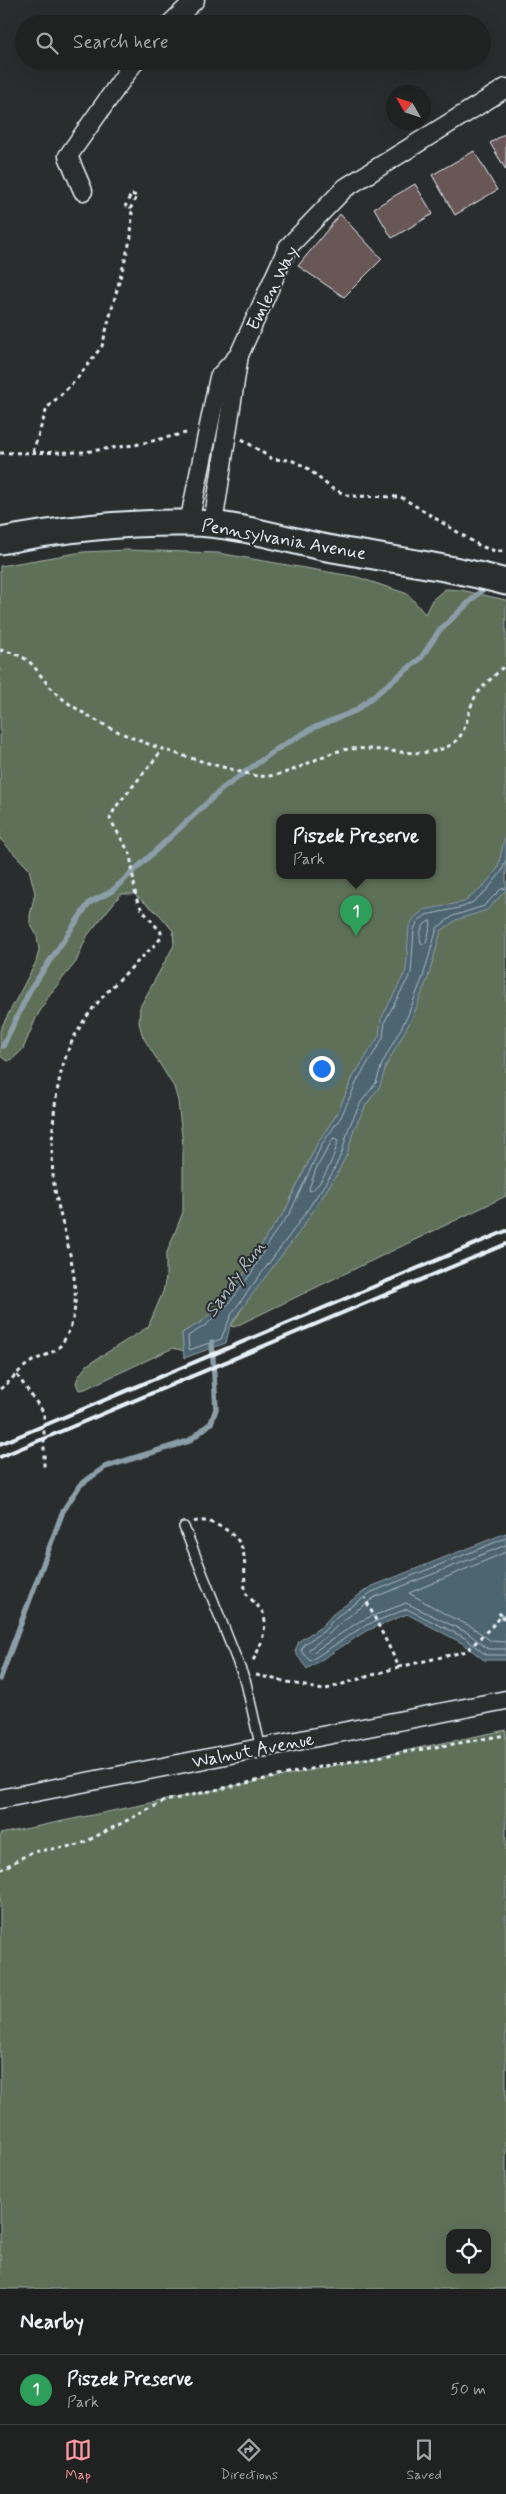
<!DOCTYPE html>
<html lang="en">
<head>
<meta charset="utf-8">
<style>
  body { margin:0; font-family:Mynerve,sans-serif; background:#2d2f2f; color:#f1f3f6 }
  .controls { position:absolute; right:15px; bottom:15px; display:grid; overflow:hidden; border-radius:10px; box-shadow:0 5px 20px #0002 }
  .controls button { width:45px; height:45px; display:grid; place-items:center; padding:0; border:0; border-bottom:1px solid #3d3f40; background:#202222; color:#f1f3f6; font:25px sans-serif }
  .compass { position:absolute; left:386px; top:85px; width:45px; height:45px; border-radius:50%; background:#202222; box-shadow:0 5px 20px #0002; rotate:309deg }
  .you { position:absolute; left:321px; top:1068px; width:18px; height:18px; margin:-12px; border:4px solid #fff; border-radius:50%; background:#1a73e8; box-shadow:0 0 0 8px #1a73e833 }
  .badge { display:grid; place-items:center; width:32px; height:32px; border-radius:50%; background:#ff9aa2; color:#fff; font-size:16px; font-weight:700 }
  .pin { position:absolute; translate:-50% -41px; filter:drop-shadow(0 1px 2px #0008) }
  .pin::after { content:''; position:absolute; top:26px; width:18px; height:15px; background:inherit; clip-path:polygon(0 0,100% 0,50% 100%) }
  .popup { position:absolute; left:276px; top:814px; width:160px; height:65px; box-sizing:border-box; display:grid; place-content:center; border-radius:10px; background:#202222; filter:drop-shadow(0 1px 4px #0005); font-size:16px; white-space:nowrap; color:#a2a4a5 }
  .popup b { font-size:19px; color:#f1f3f6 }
  .popup::after { content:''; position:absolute; left:50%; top:100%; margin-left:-10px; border:10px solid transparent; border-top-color:#202222 }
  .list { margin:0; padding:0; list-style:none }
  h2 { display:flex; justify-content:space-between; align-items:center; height:65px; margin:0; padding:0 20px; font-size:21px }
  h2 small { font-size:16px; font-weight:400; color:#a2a4a5 }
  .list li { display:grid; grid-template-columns:32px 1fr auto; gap:15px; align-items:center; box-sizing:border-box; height:70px; padding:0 20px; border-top:1px solid #3d3f40 }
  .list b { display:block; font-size:19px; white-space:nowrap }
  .list p { margin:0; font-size:16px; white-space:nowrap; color:#a2a4a5 }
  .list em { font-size:16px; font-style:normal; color:#a2a4a5 }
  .icon { flex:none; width:28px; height:28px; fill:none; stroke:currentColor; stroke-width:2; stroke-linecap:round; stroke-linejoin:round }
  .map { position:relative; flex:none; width:506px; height:2289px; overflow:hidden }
  .search { position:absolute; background:#202222; box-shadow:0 5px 20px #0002; left:15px; right:15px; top:15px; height:55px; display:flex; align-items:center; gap:12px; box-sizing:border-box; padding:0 18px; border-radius:28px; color:#a2a4a5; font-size:19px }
  .sheet { height:135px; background:#202222 }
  nav { display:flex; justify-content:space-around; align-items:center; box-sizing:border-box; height:70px; border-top:1px solid #3d3f40; background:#202222; font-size:14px; color:#a2a4a5 }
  nav a { display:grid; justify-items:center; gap:2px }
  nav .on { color:#ff9aa2 }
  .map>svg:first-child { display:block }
  .green { fill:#5f7059; stroke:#a4b0a8; fill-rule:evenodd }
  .water { fill:#4d6571; stroke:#8b9da7 }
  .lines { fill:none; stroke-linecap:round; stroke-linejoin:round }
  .shore { stroke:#aab9c2; stroke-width:1 }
  .stream { stroke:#8b9da7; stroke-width:5.5 }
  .building { fill:#695756; stroke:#e8f1f8 }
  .lane-casing { stroke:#e8f1f8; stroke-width:12 }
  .street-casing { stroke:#e8f1f8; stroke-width:21 }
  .secondary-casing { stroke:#e8f1f8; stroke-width:29 }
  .path { stroke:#e8f1f8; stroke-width:3; stroke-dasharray:4 4; stroke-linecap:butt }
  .lane { stroke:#2a2d2e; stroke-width:9 }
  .street { stroke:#2a2d2e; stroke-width:18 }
  .secondary { stroke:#2a2d2e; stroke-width:25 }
  .rail { stroke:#e8f1f8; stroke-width:4 }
  .labels { text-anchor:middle; stroke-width:4; stroke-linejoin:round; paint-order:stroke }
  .street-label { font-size:18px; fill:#e8f1f8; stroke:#2a2d2e }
  .water-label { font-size:19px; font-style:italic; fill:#aab9c2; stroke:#2a2d2e }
</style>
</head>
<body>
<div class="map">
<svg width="506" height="2289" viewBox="0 0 506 2289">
  <rect width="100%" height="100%" fill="#2a2d2e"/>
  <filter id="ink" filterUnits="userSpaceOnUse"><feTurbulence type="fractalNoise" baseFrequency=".02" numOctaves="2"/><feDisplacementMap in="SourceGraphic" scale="10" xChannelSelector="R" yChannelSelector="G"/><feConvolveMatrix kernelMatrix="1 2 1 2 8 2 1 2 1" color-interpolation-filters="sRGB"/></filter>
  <g filter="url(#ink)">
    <g class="green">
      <path d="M 127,550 L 218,553 L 357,577 L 408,594 L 425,614 L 432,600 L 445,589 L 461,590 L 506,600 L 506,1196 L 234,1327 L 231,1326 C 262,1273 304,1227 336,1175 C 344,1163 346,1149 351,1136 C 355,1122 364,1107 372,1095 L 353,1077 L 337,1114 L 318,1142 L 285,1211 L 254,1256 L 248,1269 L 215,1311 L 203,1321 L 182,1333 L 184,1351 L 173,1348 L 85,1389 L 79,1390 L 76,1383 L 78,1377 L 87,1365 L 148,1327 L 163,1292 L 166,1277 L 166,1255 L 183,1212 L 183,1146 L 178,1101 L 174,1087 L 143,1037 L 139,1023 L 140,1007 L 174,945 L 173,931 L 160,915 L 134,894 L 121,894 L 87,936 L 76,962 L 50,994 L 36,1018 L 23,1049 L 13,1059 L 7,1061 L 0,1056 L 0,1030 L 36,962 L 39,950 L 37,936 L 30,923 L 30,915 L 35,893 L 29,869 L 0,839 L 0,566 L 83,552 ZM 280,817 L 432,817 L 432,875 L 280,875 Z"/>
      <path d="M 506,1730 L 506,2289 L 0,2289 L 0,1834 ZM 450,2233 L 487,2233 L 487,2270 L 450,2270 Z"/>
    </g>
    <g class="water">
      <polygon points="506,831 506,890 487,910 456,920 441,931 428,978 412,1018 386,1066 380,1086 366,1105 354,1129 347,1154 337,1174 300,1231 236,1316 230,1326 226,1343 184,1358 182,1333 203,1321 226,1298 248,1269 267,1235 285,1211 318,1142 337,1114 353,1077 379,1036 381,1019 406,971 409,927 414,918 424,910 464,902 483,887 498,868"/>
      <polygon points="506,1533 506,1660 484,1660 462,1643 407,1614 366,1631 307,1669 295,1652 299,1641 321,1627 333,1614 370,1587"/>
    </g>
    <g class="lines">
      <g class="shore">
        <polyline points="506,860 502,871 487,890 473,902 463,907 426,915 418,921 414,929 411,973 385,1021 383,1038 358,1079 341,1117 322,1144 290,1213 271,1238 252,1272 230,1302 206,1325 188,1336 189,1350 221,1339 232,1313 295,1228 333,1172 342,1152 349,1127 361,1102 376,1083 382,1064 407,1017 423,977 437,928 453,916 484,906 501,889 506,888"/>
        <path d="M 430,921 L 431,924 L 426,943 L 422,945 C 418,937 420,924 430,921 Z"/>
        <path d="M 334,1138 L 338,1140 C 336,1153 322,1187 310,1191 L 309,1189 L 316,1169 Z"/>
        <polyline points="506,1538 372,1592 336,1617 324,1631 304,1644 301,1651 310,1661 364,1626 407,1609 465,1638 486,1655 506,1655"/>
        <polyline points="506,1545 375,1597 341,1622 328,1635 308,1650 312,1653 360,1621 406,1603 468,1633 488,1649 506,1649"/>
        <polyline points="506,1552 409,1593 447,1615 472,1627 491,1641 506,1642"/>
      </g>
      <g class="stream">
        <polyline points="3,1046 30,990 89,903 112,891 222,789 277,749 313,728 355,711 421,658 439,631 482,590"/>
        <polyline points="0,1679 63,1511 80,1485 105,1467 189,1441 211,1423 216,1409 212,1342"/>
      </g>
    </g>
    <g class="building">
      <polygon points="506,133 506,170 490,143"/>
      <polygon points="474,151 497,190 455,215 432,175"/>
      <polygon points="415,184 433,214 392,238 374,208"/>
      <polygon points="340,214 382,259 344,297 298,266"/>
    </g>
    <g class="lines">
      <g class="lane-casing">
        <polyline id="lane" points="184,1527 246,1683 261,1749"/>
      </g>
      <g class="street-casing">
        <g id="street">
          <polyline points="170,24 195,0"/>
          <polyline points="83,191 68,156 135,61"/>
          <polyline points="189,523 219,377 239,355 288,247 345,188 506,88"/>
          <polyline points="213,524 239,355"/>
          <polyline points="0,1799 506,1700"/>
        </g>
      </g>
      <g class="secondary-casing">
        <path id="secondary" d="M 0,541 C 62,529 126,522 189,523 C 235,523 282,539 327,548 C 388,559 446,566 506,582"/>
      </g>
      <g class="path">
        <polyline points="242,439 272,459 291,460 306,467 331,488 349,496 401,497 480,546 495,551 506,551"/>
        <polyline points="33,452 47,408 76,380 102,346 131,237 132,213 129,211 137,196 131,194 125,207"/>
        <polyline points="0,453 84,452 140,444 190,432"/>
        <path d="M 0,650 C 38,657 33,672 57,694 C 68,704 80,711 92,718 C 142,747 201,761 256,776 C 294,779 317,752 350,749 C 382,746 424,762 452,744 C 469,733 466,710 477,694 C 485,683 497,674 506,664"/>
        <polyline points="17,1375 44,1413 44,1467"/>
        <path d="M 0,1389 C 12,1381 21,1366 35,1360 C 45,1355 56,1353 63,1342 C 94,1295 57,1225 53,1175 C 50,1142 54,1094 64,1062 C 81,1007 123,979 161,938 L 161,932 L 142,910 L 136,898 L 130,854 L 110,819 L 115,808 L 164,748"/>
        <path d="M 194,1522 C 200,1519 211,1522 217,1525 C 252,1541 243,1561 245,1592 C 250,1599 259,1606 263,1613 C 269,1626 259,1651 252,1662"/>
        <polyline points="502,1616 506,1620"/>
        <polyline points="399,1667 467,1651 502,1616 496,1610"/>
        <polyline points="256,1675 323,1690 399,1667 365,1598"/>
        <polyline points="0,1870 32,1852 79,1845 165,1801 324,1766 506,1735"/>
      </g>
      <use href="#lane" class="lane"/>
      <use href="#street" class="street"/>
      <use href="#secondary" class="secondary"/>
      <g class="rail">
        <polyline points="0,1444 506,1231"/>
        <polyline points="0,1457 506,1244"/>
      </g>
    </g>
  </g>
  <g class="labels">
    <g class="street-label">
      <text transform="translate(272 288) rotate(-63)" y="6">Emlen Way</text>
      <text transform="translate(284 539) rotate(10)" y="6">Pennsylvania Avenue</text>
      <text transform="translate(253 1750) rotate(-11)" y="6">Walnut Avenue</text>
    </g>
    <g class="water-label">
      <text transform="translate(234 1278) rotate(-54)" y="7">Sandy Run</text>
    </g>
  </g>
</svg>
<div class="controls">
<button><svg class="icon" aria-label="locate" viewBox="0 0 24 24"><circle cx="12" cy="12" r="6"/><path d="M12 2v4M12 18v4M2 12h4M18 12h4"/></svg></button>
</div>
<svg class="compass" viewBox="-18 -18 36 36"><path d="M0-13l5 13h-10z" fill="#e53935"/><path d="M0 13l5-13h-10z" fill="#a2a4a5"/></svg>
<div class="you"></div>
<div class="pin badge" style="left:356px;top:936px;background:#2e9e5b">1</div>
<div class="popup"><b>Piszek Preserve</b>Park</div>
<div class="search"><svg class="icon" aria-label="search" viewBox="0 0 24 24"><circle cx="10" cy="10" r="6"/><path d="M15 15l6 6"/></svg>Search here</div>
</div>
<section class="sheet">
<h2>Nearby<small></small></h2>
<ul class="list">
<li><span class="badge" style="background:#2e9e5b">1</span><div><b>Piszek Preserve</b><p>Park</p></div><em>50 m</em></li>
</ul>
</section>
<nav>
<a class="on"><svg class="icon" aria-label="map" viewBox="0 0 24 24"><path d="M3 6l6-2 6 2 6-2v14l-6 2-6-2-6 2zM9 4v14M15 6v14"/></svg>Map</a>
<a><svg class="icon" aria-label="directions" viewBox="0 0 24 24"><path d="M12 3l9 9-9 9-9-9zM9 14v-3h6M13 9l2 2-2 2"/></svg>Directions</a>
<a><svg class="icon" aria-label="saved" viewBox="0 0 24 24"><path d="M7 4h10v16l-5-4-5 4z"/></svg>Saved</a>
</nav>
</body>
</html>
